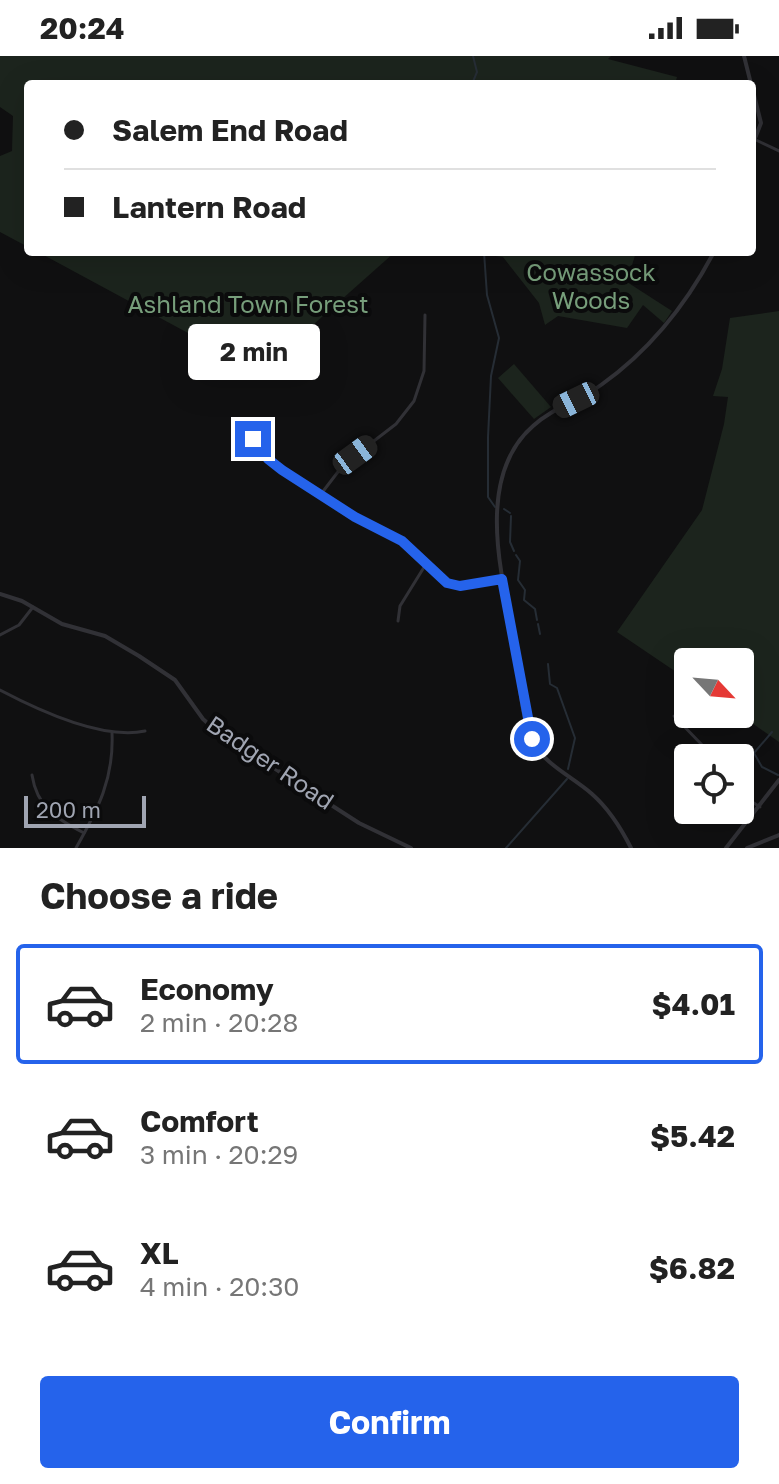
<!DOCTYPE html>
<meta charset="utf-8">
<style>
body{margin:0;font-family:"Golos Text",sans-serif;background:#f6f6f6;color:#222;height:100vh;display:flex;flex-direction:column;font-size:30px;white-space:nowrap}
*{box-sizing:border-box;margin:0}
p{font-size:26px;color:#767676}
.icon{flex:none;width:44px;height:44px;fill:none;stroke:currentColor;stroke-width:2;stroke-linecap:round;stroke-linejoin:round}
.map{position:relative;height:792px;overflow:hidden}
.panel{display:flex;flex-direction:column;background:#fff;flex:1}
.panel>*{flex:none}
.hud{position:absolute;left:24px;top:24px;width:732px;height:176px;border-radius:8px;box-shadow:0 8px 32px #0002;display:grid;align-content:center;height:176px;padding:0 40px;background:#fff}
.needle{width:52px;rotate:116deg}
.fabs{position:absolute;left:674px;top:592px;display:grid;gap:16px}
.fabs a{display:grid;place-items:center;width:80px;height:80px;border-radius:8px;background:#fff;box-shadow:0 8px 32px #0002;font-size:40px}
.scale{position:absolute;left:24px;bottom:20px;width:122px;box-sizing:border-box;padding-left:8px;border:4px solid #a0a5b2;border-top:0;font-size:22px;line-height:28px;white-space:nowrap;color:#a0a5b2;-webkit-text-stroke:6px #0b0b0c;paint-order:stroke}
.end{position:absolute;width:36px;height:36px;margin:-18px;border:10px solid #2563eb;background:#fff;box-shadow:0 0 0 4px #fff}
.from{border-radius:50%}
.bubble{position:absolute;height:56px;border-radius:8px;background:#fff;box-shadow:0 8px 32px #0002;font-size:26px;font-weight:700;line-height:56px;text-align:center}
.car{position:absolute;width:24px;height:48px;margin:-24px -12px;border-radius:10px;box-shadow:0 0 6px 2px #0007;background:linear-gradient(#222 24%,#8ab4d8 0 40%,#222 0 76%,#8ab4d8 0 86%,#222 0)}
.hud b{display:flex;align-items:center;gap:28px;height:76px;font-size:30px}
.hud b+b{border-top:2px solid #e0e0e0}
.hud i{width:20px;height:20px;background:#222}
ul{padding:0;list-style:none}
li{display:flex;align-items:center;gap:24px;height:120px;margin:0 16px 12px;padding:0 24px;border:4px solid transparent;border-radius:8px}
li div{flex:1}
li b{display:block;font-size:30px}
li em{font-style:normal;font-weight:700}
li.current{border-color:#2563eb}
li>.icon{width:72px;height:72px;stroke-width:1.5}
h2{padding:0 40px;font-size:36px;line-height:96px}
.cta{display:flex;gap:16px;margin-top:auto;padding:16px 40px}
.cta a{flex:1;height:92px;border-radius:8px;background:#2563eb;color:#fff;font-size:32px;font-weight:700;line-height:92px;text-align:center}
.status{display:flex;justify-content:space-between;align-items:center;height:56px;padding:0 40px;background:#fff;direction:ltr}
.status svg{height:22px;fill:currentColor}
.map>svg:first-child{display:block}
.green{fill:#1c241d}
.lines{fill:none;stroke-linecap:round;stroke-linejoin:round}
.stream{stroke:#262d35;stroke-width:2}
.minor{stroke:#313136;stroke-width:3}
.tertiary{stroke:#313136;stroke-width:4}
.route{stroke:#2563eb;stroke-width:10}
.labels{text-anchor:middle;stroke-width:8;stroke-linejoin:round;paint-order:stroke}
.park-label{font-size:24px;fill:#779e7b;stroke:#0b0b0c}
.street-label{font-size:24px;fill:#a0a5b2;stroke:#0b0b0c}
</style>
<div class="status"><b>20:24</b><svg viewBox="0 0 49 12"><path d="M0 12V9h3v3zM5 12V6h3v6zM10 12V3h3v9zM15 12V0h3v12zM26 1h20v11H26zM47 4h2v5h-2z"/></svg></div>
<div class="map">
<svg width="779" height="792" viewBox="0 0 779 792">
<rect width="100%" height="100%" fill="#101011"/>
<g class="green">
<polygon points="0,0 611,0 608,3 677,21 675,28 28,28 28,191 0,176 0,100 12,95 13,60 0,51"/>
<polygon points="38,196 395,196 260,316"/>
<polygon points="465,196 636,196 627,226 672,255 664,267 643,249 627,272 558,260 545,269 539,247 503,201"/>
<polygon points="779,255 779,686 739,658 740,606 688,606 688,624 617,576 702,454 724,368 728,341 713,340 722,313 730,262"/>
<polygon points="514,308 551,351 534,363 498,322"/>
</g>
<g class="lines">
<g class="stream">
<polyline points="472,28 477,16 473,0"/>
<polyline points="484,196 487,239 499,282 491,320 488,381 488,441 495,451"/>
<polyline points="504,453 510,457"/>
<polyline points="511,460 510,486 514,495"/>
<polyline points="516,499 520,505 518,524 525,534 524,544 535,553 537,564"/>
<polyline points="538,568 540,578"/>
<polyline points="548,608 550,628 557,632 575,682 568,713"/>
<polyline points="772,676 754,697 762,711 778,719"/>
<polyline points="506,792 567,723"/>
</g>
<g class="minor">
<polyline points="756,84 779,95"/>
<polyline points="253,383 282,414 355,461 402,485 447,527 460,530 501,523"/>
<polyline points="321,438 344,408 396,368 414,345 424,315 425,259"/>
<polyline points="398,565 400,550 426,508"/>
<polyline points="0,579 19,569 33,551"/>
<path d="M0,634C38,654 102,684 145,675"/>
<polyline points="674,660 705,692 708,702"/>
<path d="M32,719C37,752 57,763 84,777"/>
<polyline points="740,738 760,751"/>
<path d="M76,792C98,753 114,723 112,677"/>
</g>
<g class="tertiary">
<polyline points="744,0 751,28"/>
<polyline points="752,31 761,67 752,90"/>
<polyline points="0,538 22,545 62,568 105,580 139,600 175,624 203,663 215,674 359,767 411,792"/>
<path d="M631,792C621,772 609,753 592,738C573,721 545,709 533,686C518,658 519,600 511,566C498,506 479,417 533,370C552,352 579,345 601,329C649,295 686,249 714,196"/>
<polyline points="726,792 779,724"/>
<polyline points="747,792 779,779"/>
</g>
</g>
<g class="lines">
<polyline class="route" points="253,383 268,403 282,414 355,461 402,485 447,527 460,530 502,523 532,683"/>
</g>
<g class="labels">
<g class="park-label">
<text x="591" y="225">Cowassock<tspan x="591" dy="28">Woods</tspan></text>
<text x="248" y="257">Ashland Town Forest</text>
</g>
<g class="street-label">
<text transform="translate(270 707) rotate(34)" y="8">Badger Road</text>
</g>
</g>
</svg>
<div class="fabs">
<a><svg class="needle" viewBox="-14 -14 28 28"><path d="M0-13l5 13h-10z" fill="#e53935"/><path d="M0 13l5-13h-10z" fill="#767676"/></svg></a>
<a><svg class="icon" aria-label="locate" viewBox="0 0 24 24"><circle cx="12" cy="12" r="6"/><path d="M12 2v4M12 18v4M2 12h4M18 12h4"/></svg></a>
</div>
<div class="scale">200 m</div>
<i class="end from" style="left:532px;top:683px"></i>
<i class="end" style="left:253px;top:383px"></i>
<div class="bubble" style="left:188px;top:268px;width:132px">2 min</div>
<i class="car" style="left:576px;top:344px;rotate:244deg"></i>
<i class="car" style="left:355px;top:399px;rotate:54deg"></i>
<div class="hud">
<b><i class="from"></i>Salem End Road</b>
<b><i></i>Lantern Road</b>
</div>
</div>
<section class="panel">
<h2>Choose a ride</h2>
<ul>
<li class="current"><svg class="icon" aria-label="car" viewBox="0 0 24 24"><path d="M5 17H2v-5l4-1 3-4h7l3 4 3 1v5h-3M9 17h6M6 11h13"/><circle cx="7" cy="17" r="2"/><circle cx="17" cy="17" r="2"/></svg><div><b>Economy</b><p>2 min · 20:28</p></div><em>$4.01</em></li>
<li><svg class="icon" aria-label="car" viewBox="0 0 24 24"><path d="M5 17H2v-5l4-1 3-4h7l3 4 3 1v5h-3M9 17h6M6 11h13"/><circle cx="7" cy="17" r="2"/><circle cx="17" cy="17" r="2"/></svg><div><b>Comfort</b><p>3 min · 20:29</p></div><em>$5.42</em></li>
<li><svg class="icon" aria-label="car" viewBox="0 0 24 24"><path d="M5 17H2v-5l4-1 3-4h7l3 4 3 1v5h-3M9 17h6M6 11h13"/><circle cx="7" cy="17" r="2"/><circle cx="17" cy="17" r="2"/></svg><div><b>XL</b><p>4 min · 20:30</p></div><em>$6.82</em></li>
</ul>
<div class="cta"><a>Confirm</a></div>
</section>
